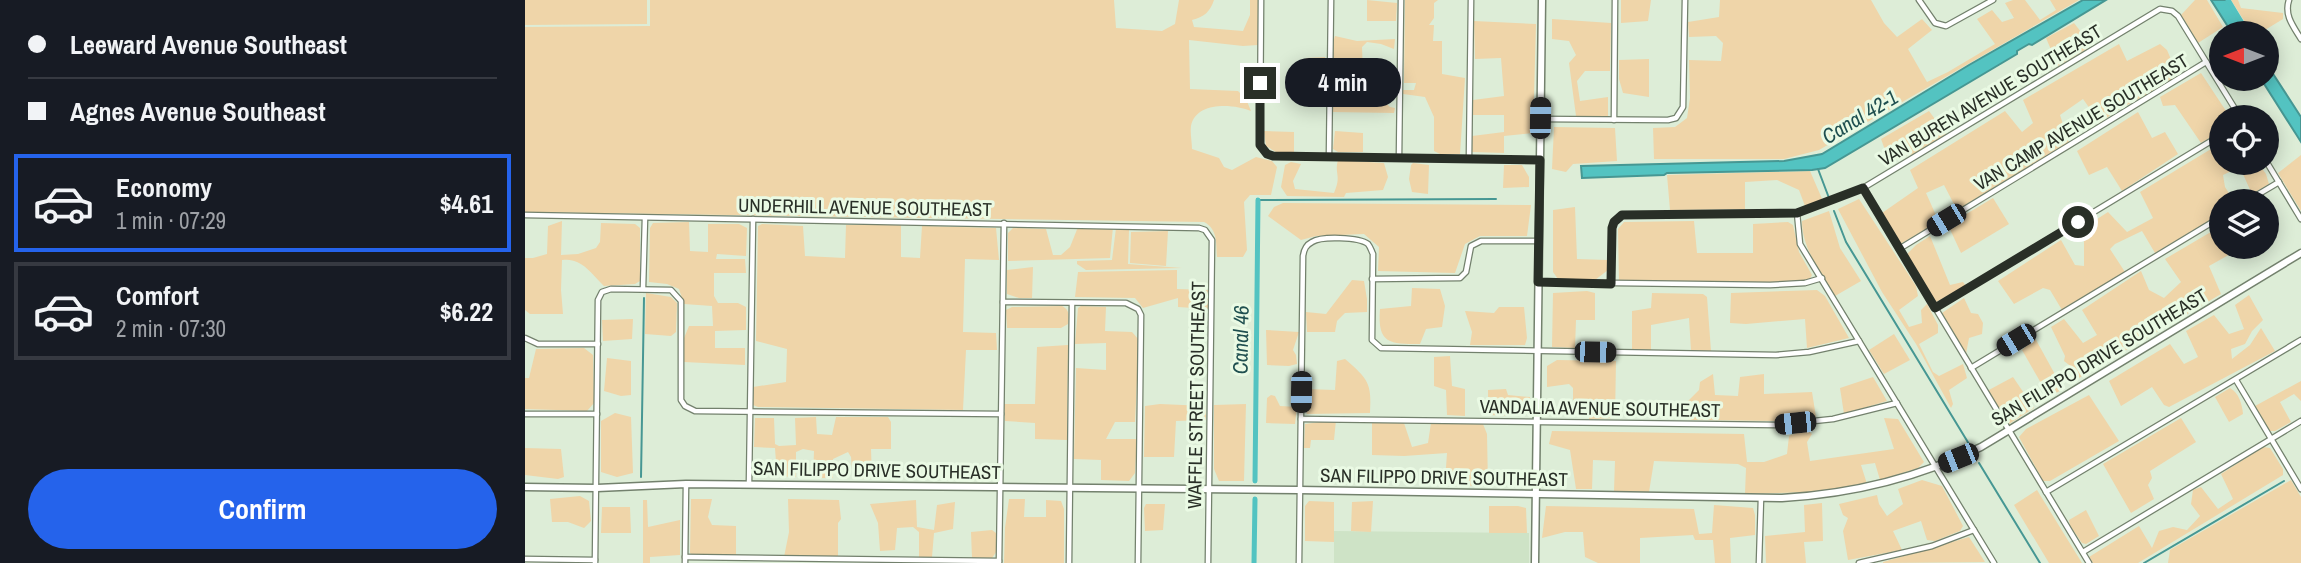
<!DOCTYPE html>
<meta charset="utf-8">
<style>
body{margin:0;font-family:"Archivo Narrow",sans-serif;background:#242831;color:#f1f3f6;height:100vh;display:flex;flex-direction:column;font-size:26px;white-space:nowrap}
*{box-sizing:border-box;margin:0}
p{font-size:23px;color:#9ea1a6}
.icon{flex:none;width:38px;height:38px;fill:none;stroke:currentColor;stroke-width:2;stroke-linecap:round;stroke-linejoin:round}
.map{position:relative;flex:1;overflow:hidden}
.details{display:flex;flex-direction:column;background:#171b24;width:525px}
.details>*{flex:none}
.top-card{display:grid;align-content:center;height:154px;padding:0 28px;background:#171b24}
.needle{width:46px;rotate:270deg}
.controls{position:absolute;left:1684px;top:21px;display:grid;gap:14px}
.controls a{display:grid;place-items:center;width:70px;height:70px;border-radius:50%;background:#171b24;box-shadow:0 4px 18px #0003;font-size:35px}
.end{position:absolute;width:32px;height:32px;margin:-16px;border:9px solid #292f27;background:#fff;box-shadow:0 0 0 4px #fff}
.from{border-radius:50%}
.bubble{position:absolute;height:49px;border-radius:24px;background:#171b24;box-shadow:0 4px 18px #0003;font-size:23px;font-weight:800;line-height:49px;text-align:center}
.car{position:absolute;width:21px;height:42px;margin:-21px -10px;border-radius:9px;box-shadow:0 0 5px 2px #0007;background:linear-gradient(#222 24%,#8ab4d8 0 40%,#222 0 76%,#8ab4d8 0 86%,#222 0)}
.top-card b{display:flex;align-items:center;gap:24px;height:66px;font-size:26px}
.top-card b+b{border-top:2px solid #363941}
.top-card i{width:18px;height:18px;background:#f1f3f6}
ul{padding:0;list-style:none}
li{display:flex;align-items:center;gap:21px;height:98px;margin:0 14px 10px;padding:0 14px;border:4px solid #363941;border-radius:0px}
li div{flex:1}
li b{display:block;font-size:26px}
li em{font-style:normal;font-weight:800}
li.current{border-color:#2563eb}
li>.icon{width:63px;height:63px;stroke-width:1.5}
.action{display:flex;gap:14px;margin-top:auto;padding:14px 28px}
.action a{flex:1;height:80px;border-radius:42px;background:#2563eb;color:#fff;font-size:28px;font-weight:800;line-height:80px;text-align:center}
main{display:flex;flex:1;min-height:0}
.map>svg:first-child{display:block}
.built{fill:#cee3c6}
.green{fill:#efd5a9}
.water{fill:#53c3c1;stroke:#469793;stroke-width:2}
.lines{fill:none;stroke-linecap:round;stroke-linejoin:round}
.stream{stroke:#469793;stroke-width:2}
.canal{stroke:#53c3c1;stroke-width:5}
.minor-casing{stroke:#73816d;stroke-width:7}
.tertiary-casing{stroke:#73816d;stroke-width:9}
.minor{stroke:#fff;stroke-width:4.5}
.tertiary{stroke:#fff;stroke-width:6}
.route{stroke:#292f27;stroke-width:9}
.labels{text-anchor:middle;stroke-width:6;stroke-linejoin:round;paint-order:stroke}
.street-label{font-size:19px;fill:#292f27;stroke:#eafae4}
.water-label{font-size:21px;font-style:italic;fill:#1f4f4f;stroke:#eafae4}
</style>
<main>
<section class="details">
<div class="top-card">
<b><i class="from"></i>Leeward Avenue Southeast</b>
<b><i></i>Agnes Avenue Southeast</b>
</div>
<ul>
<li class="current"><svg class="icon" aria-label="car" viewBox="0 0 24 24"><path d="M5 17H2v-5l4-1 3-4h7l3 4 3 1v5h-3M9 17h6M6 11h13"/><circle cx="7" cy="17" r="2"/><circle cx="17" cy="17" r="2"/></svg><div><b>Economy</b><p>1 min · 07:29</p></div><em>$4.61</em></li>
<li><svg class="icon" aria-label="car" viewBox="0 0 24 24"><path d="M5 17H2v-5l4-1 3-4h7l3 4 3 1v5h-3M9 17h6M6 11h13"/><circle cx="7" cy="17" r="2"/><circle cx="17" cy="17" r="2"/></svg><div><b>Comfort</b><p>2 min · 07:30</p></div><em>$6.22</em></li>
</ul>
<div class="action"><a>Confirm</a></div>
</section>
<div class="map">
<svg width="1776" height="563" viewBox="0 0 1776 563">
<rect width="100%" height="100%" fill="#ddedd7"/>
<polygon class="built" points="809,531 1004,533 1004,563 809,563"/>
<g class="green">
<polygon points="0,0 122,0 122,24 0,25"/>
<path d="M125,0H589L591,28L637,31L650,24L654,0H689C685,12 679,17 667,20L669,27L718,31L725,15V0H733V45L718,46L664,40L665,89L713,91L721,99L726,111C709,104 671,101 666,126C665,133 667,142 667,149L694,158L699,167L707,170L731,157L747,161L752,167L746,195H725L719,202L722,250L718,257H692C691,244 693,229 679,222L0,212V27L125,26Z"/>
<polygon points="842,0 872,3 871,21 842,21"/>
<polygon points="880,0 913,0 909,3 909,18 904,25 909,25 908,41 917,41 917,74 940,78 935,154 915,154 909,151 909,117 900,97 878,94 877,90 889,90 891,83 879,83"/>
<polygon points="1096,0 1126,0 1123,21 1096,23"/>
<polygon points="1195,0 1346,0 1359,23 1372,37 1397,19 1407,30 1383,49 1402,82 1423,72 1470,44 1452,19 1467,10 1477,22 1489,18 1480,3 1488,0 1500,0 1515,20 1531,10 1525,0 1554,0 1294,150 1259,159 1129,159 1128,128 1150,127 1162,118 1165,98 1164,60 1196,61 1198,43 1191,36 1164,37 1163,22 1194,17"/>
<polygon points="1670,0 1682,0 1698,27 1673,43 1656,15"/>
<polygon points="1706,0 1713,0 1716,8 1758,13 1758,19 1735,33 1727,33"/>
<polygon points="1027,19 1086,23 1085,71 1060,71 1052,81 1055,101 1083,97 1083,116 1051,116 1044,63 1051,55 1044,41 1027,39"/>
<polygon points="949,21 1011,24 1008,133 979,136 979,153 947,152 947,136 979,132 979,115 948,115 948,100 979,96 976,58 950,59"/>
<polygon points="1549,23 1563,41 1562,49 1533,66 1521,38"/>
<polygon points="810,36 832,41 870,39 869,49 856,44 842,42 837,47 838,74 816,76 819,95 855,97 865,107 870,108 869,113 807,112 808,42"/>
<polygon points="1594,44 1602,61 1635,44 1642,50 1651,71 1649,80 1591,111 1575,123 1558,99 1535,115 1544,142 1432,210 1419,185 1401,193 1414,222 1375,244 1357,213 1393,188 1385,170 1480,111 1497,132 1508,123 1498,100"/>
<polygon points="800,57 801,90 780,87 770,91 770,75 775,76 775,71 780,71 781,58"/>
<polygon points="1124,59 1124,97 1098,93 1094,79 1094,60"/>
<polygon points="1676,73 1705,117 1696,117 1696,131 1676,143 1650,105 1638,106 1635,97"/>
<polygon points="1404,111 1421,134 1390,154 1363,158 1356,139"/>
<polygon points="1613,112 1627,138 1640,132 1653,154 1597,191 1582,167 1564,175 1552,151"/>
<polygon points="1029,127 1090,128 1092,161 1048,164 1041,172 1027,169"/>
<polygon points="739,131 769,132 769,152 751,152 741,146"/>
<polygon points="810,131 838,133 838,152 813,152 808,149"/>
<polygon points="1696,143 1696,163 1733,163 1741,174 1744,184 1727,194 1717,172 1713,168 1698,175 1700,187 1709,201 1696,201 1696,214 1630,253 1617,231 1590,244 1585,249 1600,272 1537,310 1525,290 1518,288 1489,304 1473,281 1536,240 1550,265 1559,266 1559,239 1555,230 1583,212 1602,232 1628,218 1615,192"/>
<polygon points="1776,155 1776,211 1753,173"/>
<path d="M813,160L859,163L863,177L858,190L821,193L819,197L762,196L756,187L760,165L766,162L776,164L768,181L770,189L809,193C817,175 809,174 813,160Z"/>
<polygon points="888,163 904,165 903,194 887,192 884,179 886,165"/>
<polygon points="979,165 997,165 1004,177 1004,187 978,188"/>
<polygon points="1285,171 1298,201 1285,206 1280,206 1274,190 1252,180 1220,182 1220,209 1145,210 1142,175"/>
<polygon points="1468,198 1484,224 1436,253 1423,225"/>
<polygon points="1334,199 1391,286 1393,296 1374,310 1384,327 1397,323 1396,310 1402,304 1413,325 1413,333 1394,344 1408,372 1414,376 1438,364 1442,378 1424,390 1428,404 1426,408 1391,344 1357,292 1313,209"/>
<polygon points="758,203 1006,205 1002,236 955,236 940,244 930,273 853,271 854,247 839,234 791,236 776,240 743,216 749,207"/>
<polygon points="1050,207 1052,259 1082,260 1083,270 1070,280 1033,279 1028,272 1028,210"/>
<path d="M1304,211L1315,248L1336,281L1310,296C1296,272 1277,249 1277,221Z"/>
<path d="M37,221L36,255L53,254L71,248L75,242L76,223L110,224L115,228V281L110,284L79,286C66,273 56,257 37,260L36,290L38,314H5L0,310V258H8L22,254L23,226Z"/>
<polygon points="1169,221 1172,253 1228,253 1228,224 1263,222 1268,225 1274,252 1287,275 1284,280 1247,283 1094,282 1093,229 1099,222"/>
<polygon points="164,222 165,251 183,252 183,224 214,224 222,228 221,256 192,254 191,259 220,259 221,273 189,273 189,296 193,303 213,303 221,307 221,330 190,331 190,348 220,348 220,365 159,362 159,338 164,326 188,326 187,306 159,304 154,289 142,284 124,282 125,228 128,223"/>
<polygon points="237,224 278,226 280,256 320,258 321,225 376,225 376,257 395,258 397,226 471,228 474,260 440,259 438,332 471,333 472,350 441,350 438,410 233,407 228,405 228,387 261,382 262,349 231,341 233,226"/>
<polygon points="1696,226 1696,247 1718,247 1684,266 1696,294 1554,378 1552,371 1539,361 1540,356 1526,327 1539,319 1558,343 1572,335 1557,310 1616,271 1624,290 1639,298 1656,282 1640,259"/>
<polygon points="553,227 588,227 585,258 483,261 483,233 488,228 521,229 528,255 536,255 545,247"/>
<polygon points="591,228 633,229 604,230 603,264 657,268 561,270 552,264 552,261 587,260"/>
<polygon points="643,231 641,266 605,263 606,232"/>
<polygon points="1405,236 1425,285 1438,282 1441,286 1411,302 1382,254 1391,245"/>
<polygon points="508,267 507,298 494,298 482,294 482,270"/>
<polygon points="652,270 652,289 683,290 683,309 653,307 653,298 618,308 610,298 550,297 553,272"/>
<polygon points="827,280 839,281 842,299 842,312 820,313 812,321 810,332 782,332 781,312 801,314"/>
<path d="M887,288L915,289L920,306L917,327L901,329L895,344C865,344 852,344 855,309L886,306Z"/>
<polygon points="1292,290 1300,296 1324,338 1282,348 1280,319 1221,324 1205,323 1206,293"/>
<polygon points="1062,291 1070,293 1070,320 1051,320 1050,348 1027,347 1028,293"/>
<polygon points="121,293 146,297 152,303 151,332 146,336 120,334"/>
<polygon points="1127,293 1178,294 1182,297 1186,351 1166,351 1164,318 1126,325 1126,350 1107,350 1107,311 1126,308"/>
<polygon points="1724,295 1738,320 1727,331 1720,344 1706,349 1707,359 1725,345 1736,328 1750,351 1644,407 1639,405 1627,387 1596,406 1584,381 1645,344 1659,364 1673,357 1661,331 1689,315 1704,334 1719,329 1710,305"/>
<polygon points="1439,298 1446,313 1453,314 1458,323 1457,334 1444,338 1441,354 1417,313"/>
<path d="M537,306C545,310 544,316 543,324L536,328H482L481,310L487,307Z"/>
<polygon points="556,306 581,307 580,331 607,332 614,340 610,422 590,422 581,439 612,439 610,473 604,481 576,480 576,460 549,459 551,368 581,370 581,343 550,344 553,308"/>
<polygon points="974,307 999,307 1002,338 1000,345 945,345 947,332 940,311 969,313"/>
<polygon points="108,319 107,339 78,341 77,320"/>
<polygon points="741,330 774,332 768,350 771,355 772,364 764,366 742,365"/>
<polygon points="1369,334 1385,360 1359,374 1344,350"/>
<polygon points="1510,338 1538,389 1524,397 1497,350"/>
<polygon points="543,345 542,440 510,439 510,423 480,421 479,404 510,404 512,347"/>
<polygon points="59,348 68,355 69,403 62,411 0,409 0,378 4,378 11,349"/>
<polygon points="925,356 927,386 940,389 940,416 922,415 921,390 909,386 909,357"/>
<polygon points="82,358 106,361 106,395 96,396 79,391"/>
<path d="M820,359C843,379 847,383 845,413L782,414L778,406L780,389L810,390L812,361Z"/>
<polygon points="1032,360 1091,361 1090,418 1064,419 1064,403 1048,400 1048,388 1044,384 1022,387 1022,366"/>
<polygon points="1188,374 1190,395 1213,396 1215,377 1239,374 1239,394 1287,392 1291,417 1254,421 1163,420 1161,403 1174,390 1175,382"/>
<polygon points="1348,377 1362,401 1319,414 1315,388"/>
<polygon points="1488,377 1509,408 1484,424 1462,391"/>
<polygon points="1776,381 1776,401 1769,394 1755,402 1766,422 1750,431 1745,431 1730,406"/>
<path d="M1705,388C1714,393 1717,404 1718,414L1704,422L1690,397Z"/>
<polygon points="981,389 983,395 1005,397 1005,410 999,416 963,415 963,390"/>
<polygon points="746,395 750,396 755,406 772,407 770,424 741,423 742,398"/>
<polygon points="1564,395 1594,441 1525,481 1518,481 1494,437 1501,429"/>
<polygon points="635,404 681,406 681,420 651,421 649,457 619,457 620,406"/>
<polygon points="721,404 719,481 694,481 689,469 689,405"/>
<polygon points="90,413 106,417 108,473 92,477 76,472 76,421"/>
<polygon points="291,417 292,434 307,435 311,417 363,417 366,422 366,449 346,449 347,478 328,479 326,457 323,452 308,459 308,478 288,478 289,451 278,449 271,452 271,477 252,476 250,448 229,447 230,418 249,418 250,444 254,446 271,445 270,418"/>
<polygon points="1359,418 1373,419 1399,462 1393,468 1355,480 1350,463 1336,465 1342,484 1289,492 1220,494 1221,468 1213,464 1129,461 1124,492 1089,491 1090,461 1068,460 1067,489 1051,489 1045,450 1024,444 1027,431 1219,434 1222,462 1239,462 1262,454 1264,436 1281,429 1287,434 1282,442 1285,461 1369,449"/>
<polygon points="1656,418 1671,442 1625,471 1627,478 1623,485 1629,499 1606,513 1578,464"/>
<polygon points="811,420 809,440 786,440 785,448 779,448 780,424"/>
<polygon points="851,422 879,423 887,447 903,443 906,423 958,424 962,434 963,486 923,485 920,482 922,453 879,456 847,455 847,423"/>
<polygon points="1738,447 1745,448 1758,469 1758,475 1613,563 1568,563 1564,557 1614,526 1627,548 1634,531 1648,527 1662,530 1675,516 1666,504 1668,490 1676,487 1693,509 1708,499 1696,474"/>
<polygon points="0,448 36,449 39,477 33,479 0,475"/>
<polygon points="1397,480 1417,486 1438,526 1435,531 1410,541 1402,540 1396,521 1368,531 1377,550 1323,560 1318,531 1323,518 1318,515 1314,504 1352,495 1354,504 1362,516 1378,504 1373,489"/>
<polygon points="1766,480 1776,497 1776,563 1643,563 1645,550"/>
<polygon points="1512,490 1557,563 1524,563 1489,505"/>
<polygon points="55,496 64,501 66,521 59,528 43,522 27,522 25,499"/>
<polygon points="166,499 187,499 183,517 187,525 211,526 211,556 168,555 165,553"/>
<polygon points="263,499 314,500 316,519 313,523 313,557 259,557 264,532"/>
<polygon points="484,499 500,499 499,517 521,517 521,500 536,501 539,509 539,563 479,563 480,528"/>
<polygon points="118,500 122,500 123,527 155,520 155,555 125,557 125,563 118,563"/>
<polygon points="391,500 392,527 409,530 412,505 430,502 428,529 409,533 407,557 394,558 394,532 388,527 372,528 370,550 355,551 353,523 345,504"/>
<polygon points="784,501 809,502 809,542 780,541 780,506"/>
<polygon points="848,501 846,532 826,531 827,502"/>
<polygon points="1297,503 1298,541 1279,542 1281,563 1241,563 1240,536 1280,532 1279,505"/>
<polygon points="621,504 640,504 638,530 620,531 619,508"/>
<polygon points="1189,505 1228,508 1230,515 1230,535 1205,538 1206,563 1190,563 1188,540 1170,540 1168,535 1115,538 1115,563 1073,563 1060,557 1058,532 1040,532 1017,538 1021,506 1169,509 1174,534 1187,533"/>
<polygon points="964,506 993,506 1001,508 1002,533 964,533"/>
<polygon points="77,507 105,507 106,533 76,533"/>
<polygon points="1561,510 1574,536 1561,544 1557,543 1545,526 1544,520"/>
<polygon points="467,530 471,533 472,551 467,558 447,558 446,532"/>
<polygon points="1444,537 1460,562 1358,563 1358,562"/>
</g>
<g class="water">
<polygon points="1558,0 1581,0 1507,45 1504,44 1492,51 1492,54 1300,168 1287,170 1142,173 1139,175 1057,178 1056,166 1259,161 1297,154 1444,65"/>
<polygon points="1686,0 1702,0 1722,33 1707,33"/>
<polygon points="1741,63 1776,117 1776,142 1736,79 1741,79"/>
</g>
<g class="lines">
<g class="stream">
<polyline points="1293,169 1304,198"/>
<polyline points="733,200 971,199"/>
<polyline points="1309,211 1321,242 1444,444"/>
<polyline points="1454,463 1515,563"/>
<polyline points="116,477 119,298"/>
<polyline points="1619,563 1759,481"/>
</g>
<g class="canal">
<polyline points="1703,0 1723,33"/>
<polyline points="730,481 733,200"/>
<polyline points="729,563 730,499"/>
</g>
<defs>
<g id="minor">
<path d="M736,0L735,138C735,148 739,152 748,156L1015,160"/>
<polyline points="1394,0 1410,23 1421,26 1468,0"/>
<path d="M1764,0C1759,15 1768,26 1776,39"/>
<polyline points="1015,119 1143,120 1151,118 1158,107 1160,0"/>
<polyline points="1089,120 1090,0"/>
<polyline points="804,157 806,0"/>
<polyline points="874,158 876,0"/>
<polyline points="944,159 946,0"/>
<polyline points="1741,161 1776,219"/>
<polyline points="1338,188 1564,563"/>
<polyline points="1722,201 1754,182"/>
<polyline points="1272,213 1275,244 1469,563"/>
<polyline points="0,215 674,228 680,230 687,240 683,563"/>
<polyline points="1374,249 1681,62"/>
<polyline points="847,279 935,278 941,272 946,246 956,241 1014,241"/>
<polyline points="1013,282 1245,285 1280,283 1297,278"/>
<polyline points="1086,283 1087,228 1089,222 1097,215 1272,213 1338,188 1635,9 1647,11 1653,16 1715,117"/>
<polyline points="118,288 120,218"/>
<polyline points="478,302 601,303 613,309 616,315 613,563"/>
<polyline points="1410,308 1696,135"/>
<polyline points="0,338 13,344 73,344"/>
<polyline points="1446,368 1696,217"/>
<polyline points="1711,380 1776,489"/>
<polyline points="0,414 72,414"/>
<polyline points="776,419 1251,425 1308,419 1372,403"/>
<polyline points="224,484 228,219"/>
<polyline points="1521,492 1776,340"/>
<polyline points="1558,552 1776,421"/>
<polyline points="160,557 474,561"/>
<polyline points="0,559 70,560"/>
<polyline points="70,563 73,300 77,292 86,289 146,290 156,301 156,400 160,406 170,411 476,414"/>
<polyline points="160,563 161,484"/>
<polyline points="474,563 479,223"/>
<polyline points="544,563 547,303"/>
<path d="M774,563L778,256C779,249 781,245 787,242C796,236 834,237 843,244C846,248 846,250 848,254L847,340L856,348L1251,355L1284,352L1334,341"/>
<polyline points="1234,563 1236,498"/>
<polyline points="1334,563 1407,546 1449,530"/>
</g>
<g id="tertiary">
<path d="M0,487L72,488L161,484L774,490L1257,498C1326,494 1393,478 1456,447L1776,253"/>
<polyline points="1010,563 1017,0"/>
</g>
</defs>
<use href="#minor" class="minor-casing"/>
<use href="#tertiary" class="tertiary-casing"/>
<use href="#minor" class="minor"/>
<use href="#tertiary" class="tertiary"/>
</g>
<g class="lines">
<polyline class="route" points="735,83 735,145 742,154 748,156 1015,160 1013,282 1086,284 1087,228 1089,222 1097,215 1272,213 1338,188 1410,308 1553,222"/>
</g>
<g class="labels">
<g class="street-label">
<text transform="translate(1465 95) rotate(-31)" y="7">VAN BUREN AVENUE SOUTHEAST</text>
<text transform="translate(1556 122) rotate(-31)" y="7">VAN CAMP AVENUE SOUTHEAST</text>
<text transform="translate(340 207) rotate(1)" y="7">UNDERHILL AVENUE SOUTHEAST</text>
<text transform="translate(1574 357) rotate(-31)" y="7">SAN FILIPPO DRIVE SOUTHEAST</text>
<text transform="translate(671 395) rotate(-89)" y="7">WAFFLE STREET SOUTHEAST</text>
<text transform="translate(1075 408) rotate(1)" y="7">VANDALIA AVENUE SOUTHEAST</text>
<text transform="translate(352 470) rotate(1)" y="7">SAN FILIPPO DRIVE SOUTHEAST</text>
<text transform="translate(919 477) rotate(1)" y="7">SAN FILIPPO DRIVE SOUTHEAST</text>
</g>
<g class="water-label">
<text transform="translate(1335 117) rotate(-31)" y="7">Canal 42-1</text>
<text transform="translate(716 340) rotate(-89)" y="7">Canal 46</text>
</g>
</g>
</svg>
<div class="controls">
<a><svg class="needle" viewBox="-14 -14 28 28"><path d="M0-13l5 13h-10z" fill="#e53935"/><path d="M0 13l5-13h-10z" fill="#9ea1a6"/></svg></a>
<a><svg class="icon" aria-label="locate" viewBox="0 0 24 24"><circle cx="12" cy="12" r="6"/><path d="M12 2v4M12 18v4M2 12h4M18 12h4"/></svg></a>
<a><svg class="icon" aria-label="layers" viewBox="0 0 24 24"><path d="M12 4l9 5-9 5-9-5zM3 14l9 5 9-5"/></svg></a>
</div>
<i class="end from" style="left:1553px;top:222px"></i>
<i class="end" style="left:735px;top:83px"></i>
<div class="bubble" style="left:760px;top:58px;width:116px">4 min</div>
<i class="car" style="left:1015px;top:118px;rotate:1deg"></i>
<i class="car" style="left:1421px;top:220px;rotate:239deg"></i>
<i class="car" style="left:1491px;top:340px;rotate:239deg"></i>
<i class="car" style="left:1070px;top:352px;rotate:91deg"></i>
<i class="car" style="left:776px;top:392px;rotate:181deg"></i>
<i class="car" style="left:1270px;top:423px;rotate:264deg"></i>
<i class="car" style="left:1433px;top:458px;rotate:248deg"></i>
</div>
</main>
